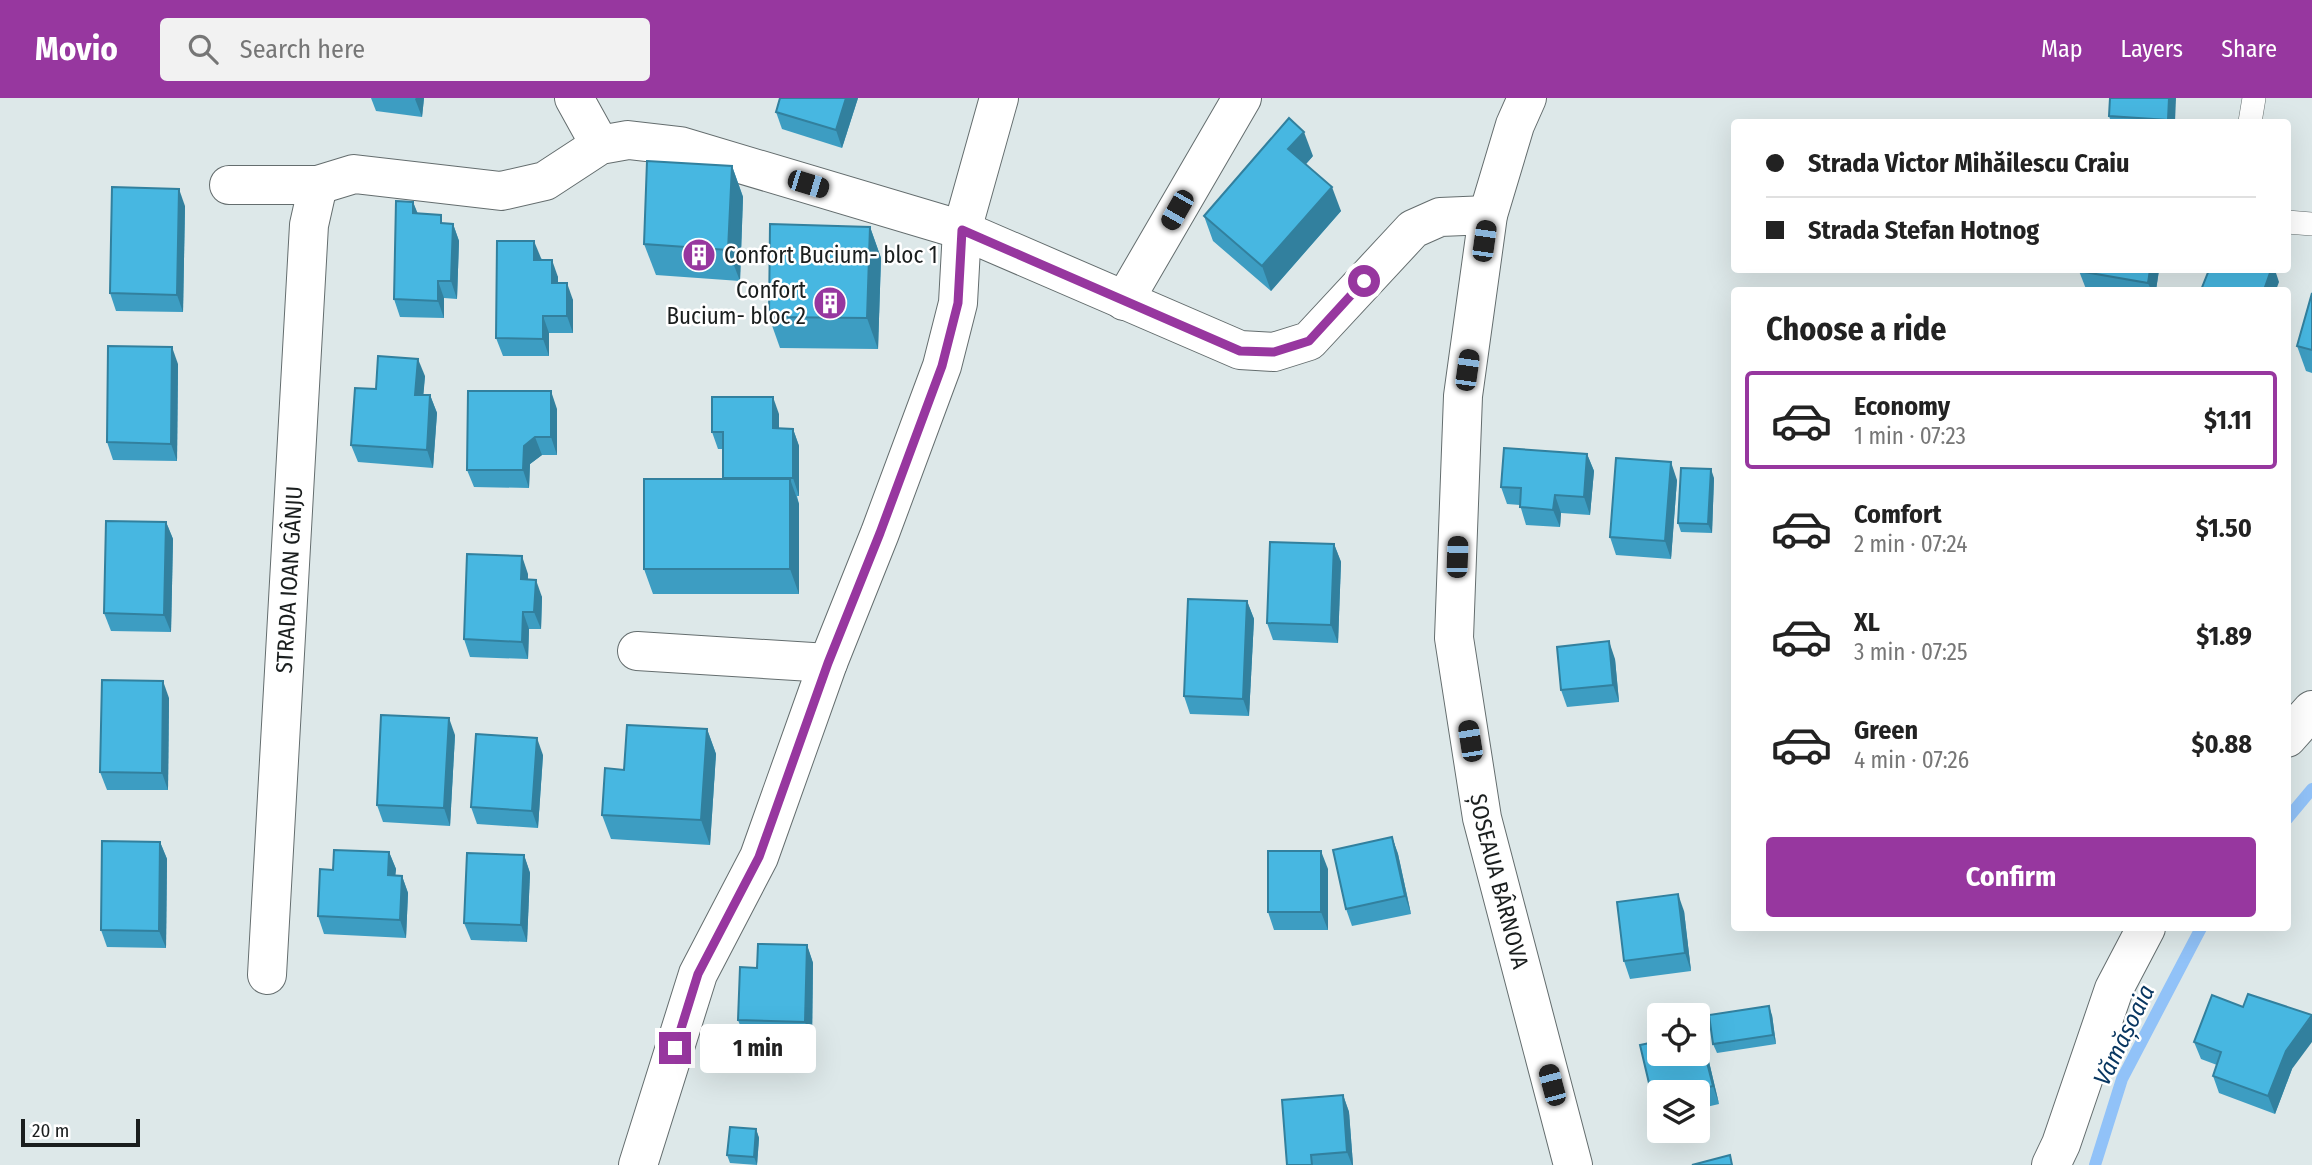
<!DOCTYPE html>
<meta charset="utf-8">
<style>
body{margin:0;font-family:"Fira Sans Condensed",sans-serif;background:#f2f2f2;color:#222;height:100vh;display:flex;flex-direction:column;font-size:26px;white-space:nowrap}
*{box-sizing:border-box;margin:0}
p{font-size:23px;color:#767676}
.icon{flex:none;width:38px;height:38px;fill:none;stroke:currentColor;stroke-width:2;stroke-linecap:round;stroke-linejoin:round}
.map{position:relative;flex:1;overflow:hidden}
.sheet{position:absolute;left:1731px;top:189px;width:560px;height:644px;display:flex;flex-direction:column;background:#fff;border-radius:7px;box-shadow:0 7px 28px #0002}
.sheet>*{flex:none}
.banner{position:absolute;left:1731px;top:21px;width:560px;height:154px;border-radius:7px;box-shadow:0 7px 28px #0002;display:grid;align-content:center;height:154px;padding:0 35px;background:#fff}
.buttons{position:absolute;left:1647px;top:905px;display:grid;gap:14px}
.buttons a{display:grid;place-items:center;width:63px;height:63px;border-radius:7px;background:#fff;box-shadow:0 7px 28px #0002;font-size:35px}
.scale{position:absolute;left:21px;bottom:18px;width:119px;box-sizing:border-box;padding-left:7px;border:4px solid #1a1e1e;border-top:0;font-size:19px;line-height:24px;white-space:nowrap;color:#1a1e1e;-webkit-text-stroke:5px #fff;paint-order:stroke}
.end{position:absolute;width:32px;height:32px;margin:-16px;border:9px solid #97379f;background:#fff;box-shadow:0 0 0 4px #fff}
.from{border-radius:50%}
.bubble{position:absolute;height:49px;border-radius:7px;background:#fff;box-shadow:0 7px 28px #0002;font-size:23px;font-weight:700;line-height:49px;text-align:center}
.car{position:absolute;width:21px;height:42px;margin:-21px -10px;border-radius:9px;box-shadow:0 0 5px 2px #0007;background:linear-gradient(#222 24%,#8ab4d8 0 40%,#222 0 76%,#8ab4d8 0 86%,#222 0)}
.banner b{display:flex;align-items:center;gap:24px;height:66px;font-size:26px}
.banner b+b{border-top:2px solid #e0e0e0}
.banner i{width:18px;height:18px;background:#222}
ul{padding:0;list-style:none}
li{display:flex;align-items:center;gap:21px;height:98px;margin:0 14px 10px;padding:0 21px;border:4px solid transparent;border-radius:7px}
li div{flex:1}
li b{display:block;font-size:26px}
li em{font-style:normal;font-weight:700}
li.on{border-color:#97379f}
li>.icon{width:63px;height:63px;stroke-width:1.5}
h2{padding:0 35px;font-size:32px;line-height:84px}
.cta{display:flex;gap:14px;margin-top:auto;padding:14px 35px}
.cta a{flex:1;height:80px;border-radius:7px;background:#97379f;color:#fff;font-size:28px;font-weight:700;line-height:80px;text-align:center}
header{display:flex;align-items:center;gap:42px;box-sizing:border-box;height:98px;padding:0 35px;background:#97379f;color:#fff}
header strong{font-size:33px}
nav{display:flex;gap:38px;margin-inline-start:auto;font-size:24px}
.search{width:490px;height:63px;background:#f2f2f2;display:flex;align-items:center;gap:18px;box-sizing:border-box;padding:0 24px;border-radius:7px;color:#767676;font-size:26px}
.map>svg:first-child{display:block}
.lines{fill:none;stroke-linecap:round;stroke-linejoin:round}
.stream{stroke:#91c2f8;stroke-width:12}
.service-casing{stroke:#646d6e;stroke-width:24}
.minor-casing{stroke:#646d6e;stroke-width:40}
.secondary-casing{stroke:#646d6e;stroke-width:40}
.service{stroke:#fff;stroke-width:23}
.minor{stroke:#fff;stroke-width:38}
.secondary{stroke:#fff;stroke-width:38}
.wall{fill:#3d9dc2}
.shaded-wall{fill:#32809e}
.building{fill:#47b7e1;stroke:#32809e;stroke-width:2}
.route{stroke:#97379f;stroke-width:9}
.labels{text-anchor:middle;stroke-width:5;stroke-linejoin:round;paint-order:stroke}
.poi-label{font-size:23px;fill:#1a1e1e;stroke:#fff;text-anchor:start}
.street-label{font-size:23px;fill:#1a1e1e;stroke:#fff}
.water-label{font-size:24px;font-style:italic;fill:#093761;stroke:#fff}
</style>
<header>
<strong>Movio</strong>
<div class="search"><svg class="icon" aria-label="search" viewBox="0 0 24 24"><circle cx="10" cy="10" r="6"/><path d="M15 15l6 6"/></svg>Search here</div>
<nav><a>Map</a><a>Layers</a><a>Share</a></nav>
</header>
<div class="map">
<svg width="2312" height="1067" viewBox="0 0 2312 1067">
<rect width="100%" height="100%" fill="#dde8e9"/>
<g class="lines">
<g class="stream">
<polyline points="2287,721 2312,691"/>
<polyline points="2095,1067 2122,981 2201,830"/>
</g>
<defs>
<g id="service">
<polyline points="2250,24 2254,0"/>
<polyline points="2287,124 2312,126"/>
</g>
<g id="minor">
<polyline points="574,0 600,47"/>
<polyline points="229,87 318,87 354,76 501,93 545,83 600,47 628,42 680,48 962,132 1240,252 1274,254 1309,243 1413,131 1440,119 1488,117"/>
<polyline points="1124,203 1242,0"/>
<polyline points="637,553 828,565"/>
<polyline points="2287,640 2312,612"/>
<path id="s1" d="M267,877L309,127L318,87"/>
<polyline points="638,1067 698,876 759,759 828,565 880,435 942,268 958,205 962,132 999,0"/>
<polyline points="2051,1067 2061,1046 2114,891 2146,830"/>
</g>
<g id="secondary">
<path id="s2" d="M1527,0L1515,27L1488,117L1463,298L1454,540L1482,720L1573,1067"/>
</g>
</defs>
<use href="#service" class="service-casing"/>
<use href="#minor" class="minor-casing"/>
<use href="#secondary" class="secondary-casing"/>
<use href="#service" class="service"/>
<use href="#minor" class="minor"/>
<use href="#secondary" class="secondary"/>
</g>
<g class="wall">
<polygon points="371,0 424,0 422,19 376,13"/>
<polygon points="858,0 842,50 782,31 776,14"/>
<polygon points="2110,0 2175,24 2111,24 2109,18"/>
<polygon points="1313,58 1306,66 1341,113 1271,193 1213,143 1204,118"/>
<polygon points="732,68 743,99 740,183 656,177 644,146"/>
<polygon points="413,104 417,115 444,125 453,126 459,143 457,201 444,200 444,220 400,219 394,201"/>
<polygon points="185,108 183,214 116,213 110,195"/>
<polygon points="870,129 881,160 878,251 780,250 769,219"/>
<polygon points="541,160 558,179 558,185 573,202 573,235 549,235 549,258 503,258 496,240"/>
<polygon points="2159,172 2156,192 2096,192 2086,191 2079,173"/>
<polygon points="2312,195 2312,275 2306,273 2297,248"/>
<polygon points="178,266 177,363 113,362 107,344"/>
<polygon points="425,278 423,297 430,297 437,315 433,370 358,364 351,347 376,291"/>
<polygon points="557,311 557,357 542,357 530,366 529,390 474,389 467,372"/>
<polygon points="779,316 779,330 793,331 799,348 799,398 797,398 799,406 799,496 653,496 644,471 723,381 723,351 718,351 712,334"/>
<polygon points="1587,356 1594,373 1590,417 1561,415 1560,429 1526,427 1520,407 1507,406 1501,389"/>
<polygon points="1714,380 1712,435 1681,434 1678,425"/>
<polygon points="1677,382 1671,461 1616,457 1610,439"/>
<polygon points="166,424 173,441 171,534 111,533 104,515"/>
<polygon points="1334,446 1341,464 1338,545 1273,542 1267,525"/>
<polygon points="528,476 528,481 542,499 541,531 529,531 528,561 470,559 464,541"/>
<polygon points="1247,503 1254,521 1249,618 1190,616 1184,598"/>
<polygon points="1615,561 1619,604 1567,609 1561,592"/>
<polygon points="169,600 168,692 107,692 100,674"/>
<polygon points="707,631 716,656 710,747 611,741 602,717 624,672"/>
<polygon points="455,637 450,728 383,724 377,707"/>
<polygon points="543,657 538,730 477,726 471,709"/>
<polygon points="1392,739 1398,756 1411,816 1352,828 1346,811"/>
<polygon points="160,744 167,761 166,850 107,849 101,832"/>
<polygon points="389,754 396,771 395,777 402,778 408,795 406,840 324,836 318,818 333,772"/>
<polygon points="524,757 530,775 527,844 471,842 464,825"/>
<polygon points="1328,771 1328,832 1274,832 1268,814"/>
<polygon points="1684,813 1691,873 1630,881 1624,863"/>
<polygon points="807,847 813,865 812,942 745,940 738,922 757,870"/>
<polygon points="1772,917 1776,946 1717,955 1713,946"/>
<polygon points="1699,933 1706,951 1719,1006 1698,1011 1698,994 1659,994 1659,1019 1653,1002"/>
<polygon points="2194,944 2292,971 2275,1016 2219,995 2213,978 2217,967 2201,961"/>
<polygon points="1343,997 1349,1014 1353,1067 1287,1067"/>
<polygon points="756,1031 759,1040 757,1067 730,1065 727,1057"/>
</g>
<g class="shaded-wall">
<polygon points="416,0 424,0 422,19 415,1"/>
<polygon points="846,0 858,0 842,50 836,32"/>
<polygon points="2169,0 2176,0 2175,24 2169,24 2168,22"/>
<polygon points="1304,34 1313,58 1297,76 1288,51"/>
<polygon points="732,68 743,99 740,183 728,152"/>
<polygon points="1332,89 1341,113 1271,193 1262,168"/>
<polygon points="179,91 185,108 183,214 177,197"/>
<polygon points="413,104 420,121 413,115"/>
<polygon points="453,126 459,143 457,201 451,183"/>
<polygon points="870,129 881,160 878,251 867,220"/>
<polygon points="534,143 541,160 540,179 534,162"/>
<polygon points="552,162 558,179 558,202 552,185"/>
<polygon points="2150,172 2159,172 2156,192 2151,192 2148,185"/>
<polygon points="2271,172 2275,172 2279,184 2276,192 2266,192 2265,189"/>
<polygon points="438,183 444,200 444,220 438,203"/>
<polygon points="567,185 573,202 573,235 567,218"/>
<polygon points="543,218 549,235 549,258 543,241"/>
<polygon points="172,249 178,266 177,363 171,346"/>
<polygon points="418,261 425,278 422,314 415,297"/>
<polygon points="551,293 557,311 557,357 551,339"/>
<polygon points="430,297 437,315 433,370 427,352"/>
<polygon points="773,299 779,316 779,347 773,330"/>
<polygon points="793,331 799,348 799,398 793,380"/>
<polygon points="535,339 542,357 530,366 529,390 523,372 524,348"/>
<polygon points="1587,356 1594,373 1590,417 1584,399"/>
<polygon points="1671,364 1677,382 1671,461 1665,443"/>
<polygon points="1711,371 1714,380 1712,435 1708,426"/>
<polygon points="790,381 799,406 799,496 790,471"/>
<polygon points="1555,397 1561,415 1560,429 1553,412"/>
<polygon points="166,424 173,441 171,534 164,517"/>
<polygon points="1334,446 1341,464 1338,545 1331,527"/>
<polygon points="522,458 528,476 527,498 521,481"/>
<polygon points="536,482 542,499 541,531 534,514"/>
<polygon points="1247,503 1254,521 1249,618 1243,601"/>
<polygon points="523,514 529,531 528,561 522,544"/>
<polygon points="1609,543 1615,561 1619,604 1613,587"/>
<polygon points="163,583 169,600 168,692 162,675"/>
<polygon points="449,620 455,637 450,728 444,710"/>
<polygon points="707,631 716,656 710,747 701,722"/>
<polygon points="537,640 543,657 538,730 532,713"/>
<polygon points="1392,739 1398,756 1411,816 1405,798"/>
<polygon points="160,744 167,761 166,850 159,833"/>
<polygon points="1321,753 1328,771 1328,832 1321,814"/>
<polygon points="389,754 396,771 394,794 388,777"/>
<polygon points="524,757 530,775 527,844 521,827"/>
<polygon points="402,778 408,795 406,840 400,822"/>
<polygon points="1678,796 1684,813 1691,873 1685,855"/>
<polygon points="807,847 813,865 812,942 805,924"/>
<polygon points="1769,908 1772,917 1776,946 1773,937"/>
<polygon points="2312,918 2312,944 2292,971 2275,1016 2268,998 2286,953"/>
<polygon points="1699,933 1706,951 1719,1006 1713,988"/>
<polygon points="1343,997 1349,1014 1353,1067 1352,1067 1347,1054"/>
<polygon points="756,1031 759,1040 757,1067 754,1059"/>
</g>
<g class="building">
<polygon points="780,0 846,0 836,32 776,14"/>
<polygon points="2110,0 2169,0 2168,22 2109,18"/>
<polygon points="1289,20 1304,34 1288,51 1332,89 1262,168 1204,118"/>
<polygon points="647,63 732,68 728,152 644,146"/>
<polygon points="112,89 179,91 177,197 110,195"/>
<polygon points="396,103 413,104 413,115 441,117 441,125 453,126 451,183 438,183 438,203 394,201"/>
<polygon points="770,126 870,129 867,220 769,219"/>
<polygon points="497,143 534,143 534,162 552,162 552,185 567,185 567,218 543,218 543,241 496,240"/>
<polygon points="2080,172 2150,172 2148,185 2079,173"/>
<polygon points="2209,172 2271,172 2265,189 2274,192 2201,192"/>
<polygon points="2312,195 2312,252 2297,248"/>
<polygon points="108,248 172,249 171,346 107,344"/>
<polygon points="378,258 418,261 415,297 430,297 427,352 351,347 355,290 376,291"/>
<polygon points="468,293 551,293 551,339 535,339 524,348 523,372 467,372"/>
<polygon points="712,299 773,299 773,330 793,331 793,380 723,380 723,334 712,334"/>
<polygon points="1504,350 1587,356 1584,399 1555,397 1553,412 1520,409 1521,390 1501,389"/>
<polygon points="1616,360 1671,364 1665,443 1610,439"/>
<polygon points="1681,370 1711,371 1708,426 1678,425"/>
<rect x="644" y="381" width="146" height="90"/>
<polygon points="106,423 166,424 164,517 104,515"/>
<polygon points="1270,444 1334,446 1331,527 1267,525"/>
<polygon points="467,456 522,458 521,481 536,482 534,514 523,514 522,544 464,541"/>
<polygon points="1188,501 1247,503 1243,601 1184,598"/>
<polygon points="1609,543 1613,587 1561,592 1557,549"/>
<polygon points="102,582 163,583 162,675 100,674"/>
<polygon points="381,617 449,620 444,710 377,707"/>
<polygon points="627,627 707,631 701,722 602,717 605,670 624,672"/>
<polygon points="476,636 537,640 532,713 471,709"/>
<polygon points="1392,739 1405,798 1346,811 1333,752"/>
<polygon points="102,743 160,744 159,833 101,832"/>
<polygon points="334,752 389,754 388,777 402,778 400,822 318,818 320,771 333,772"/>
<rect x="1268" y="753" width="53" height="61"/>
<polygon points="467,755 524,757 521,827 464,825"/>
<polygon points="1678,796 1685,855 1624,863 1617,804"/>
<polygon points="758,846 807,847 805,924 738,922 740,869 757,870"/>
<polygon points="2248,896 2312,917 2286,953 2268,998 2213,978 2221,954 2194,944 2212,897 2243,909"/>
<polygon points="1769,908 1773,937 1713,946 1709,917"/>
<polygon points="1699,933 1713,988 1689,994 1659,994 1659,1001 1653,1002 1640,947 1659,943 1659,956 1698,956 1698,934"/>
<polygon points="1343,997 1347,1054 1311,1057 1312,1067 1287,1067 1282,1002"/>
<polygon points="730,1029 756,1031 754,1059 727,1057"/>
<polygon points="1730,1057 1732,1067 1692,1067"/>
</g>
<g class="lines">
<polyline class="route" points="675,950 698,876 759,759 828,565 880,435 942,268 958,205 962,132 1240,253 1274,254 1309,243 1364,183"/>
</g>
<defs>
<symbol id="building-disc" viewBox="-11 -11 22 22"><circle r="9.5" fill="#97379f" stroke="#fff"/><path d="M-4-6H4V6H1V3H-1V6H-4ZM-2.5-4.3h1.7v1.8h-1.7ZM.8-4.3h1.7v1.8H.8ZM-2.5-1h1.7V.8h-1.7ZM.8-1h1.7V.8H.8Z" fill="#fff"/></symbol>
</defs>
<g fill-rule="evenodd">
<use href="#building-disc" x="680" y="138" width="38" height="38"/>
<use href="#building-disc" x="811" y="186" width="38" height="38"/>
</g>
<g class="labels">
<g class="poi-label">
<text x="724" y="165">Confort Bucium- bloc 1</text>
<text x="806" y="200" text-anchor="end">Confort<tspan x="806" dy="26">Bucium- bloc 2</tspan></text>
</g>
<g class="street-label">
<text dy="8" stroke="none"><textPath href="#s1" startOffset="396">STRADA IOAN GÂNJU</textPath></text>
<text dy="8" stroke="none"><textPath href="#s2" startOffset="796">ȘOSEAUA BÂRNOVA</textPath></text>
</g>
<g class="water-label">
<text transform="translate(2124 937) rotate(-64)" y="8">Vămășoaia</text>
</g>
</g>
</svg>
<div class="buttons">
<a><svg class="icon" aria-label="locate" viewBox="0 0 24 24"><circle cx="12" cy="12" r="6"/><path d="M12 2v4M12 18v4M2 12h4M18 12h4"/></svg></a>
<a><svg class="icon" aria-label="layers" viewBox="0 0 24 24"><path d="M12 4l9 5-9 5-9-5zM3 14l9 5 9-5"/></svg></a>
</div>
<div class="scale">20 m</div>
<i class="end from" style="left:1364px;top:183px"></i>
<i class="end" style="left:675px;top:950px"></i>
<div class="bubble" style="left:700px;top:926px;width:116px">1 min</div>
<i class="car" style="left:808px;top:86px;rotate:107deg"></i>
<i class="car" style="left:1177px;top:112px;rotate:210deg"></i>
<i class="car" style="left:1484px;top:143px;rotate:8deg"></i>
<i class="car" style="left:1467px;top:272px;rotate:8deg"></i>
<i class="car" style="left:1457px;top:459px;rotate:2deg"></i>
<i class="car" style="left:1470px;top:643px;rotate:351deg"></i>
<i class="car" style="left:1552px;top:987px;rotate:345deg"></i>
<div class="banner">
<b><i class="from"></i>Strada Victor Mihăilescu Craiu</b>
<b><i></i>Strada Stefan Hotnog</b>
</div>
<section class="sheet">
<h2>Choose a ride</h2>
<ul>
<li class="on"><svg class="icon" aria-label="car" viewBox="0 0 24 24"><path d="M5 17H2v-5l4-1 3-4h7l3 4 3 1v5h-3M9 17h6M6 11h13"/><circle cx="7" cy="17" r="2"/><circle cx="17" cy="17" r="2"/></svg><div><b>Economy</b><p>1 min · 07:23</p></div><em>$1.11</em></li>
<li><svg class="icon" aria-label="car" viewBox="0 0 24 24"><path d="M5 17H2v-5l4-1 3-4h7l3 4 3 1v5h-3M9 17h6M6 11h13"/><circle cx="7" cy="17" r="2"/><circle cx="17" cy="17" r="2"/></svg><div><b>Comfort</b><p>2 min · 07:24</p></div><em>$1.50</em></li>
<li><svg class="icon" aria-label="car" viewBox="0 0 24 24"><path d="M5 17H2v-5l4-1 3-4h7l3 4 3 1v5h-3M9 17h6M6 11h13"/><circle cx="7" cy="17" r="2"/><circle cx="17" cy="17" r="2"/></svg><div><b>XL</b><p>3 min · 07:25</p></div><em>$1.89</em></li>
<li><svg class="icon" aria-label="car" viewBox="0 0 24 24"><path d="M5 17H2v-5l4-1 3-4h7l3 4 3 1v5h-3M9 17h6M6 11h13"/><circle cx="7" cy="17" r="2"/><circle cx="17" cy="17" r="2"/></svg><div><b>Green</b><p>4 min · 07:26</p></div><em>$0.88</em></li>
</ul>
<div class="cta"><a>Confirm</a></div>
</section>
</div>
